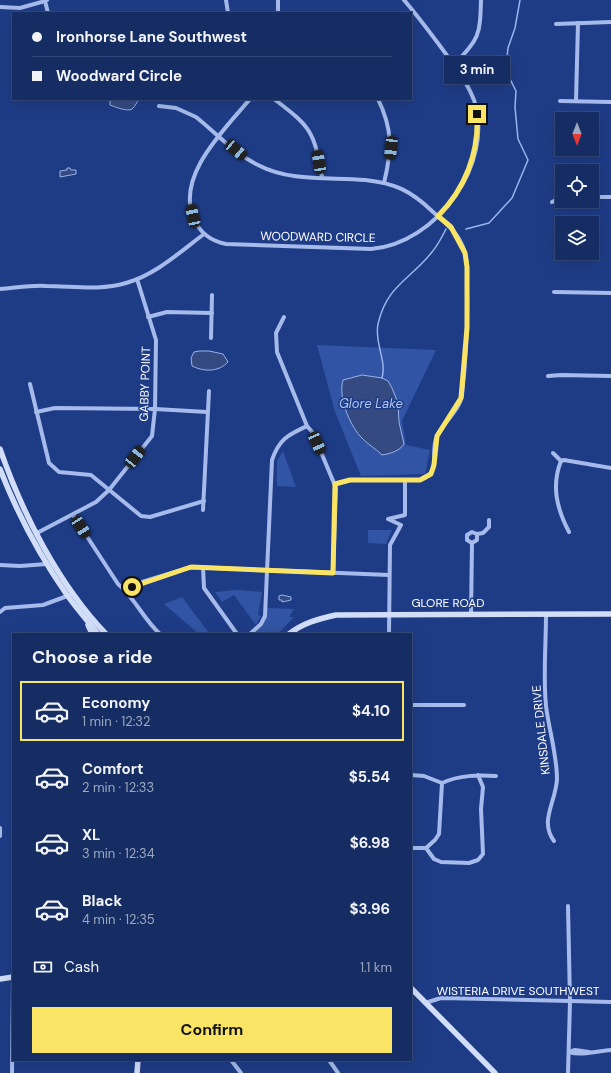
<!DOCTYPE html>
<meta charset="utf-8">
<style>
body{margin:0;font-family:"DM Sans",sans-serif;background:#23396d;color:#f1f3f6;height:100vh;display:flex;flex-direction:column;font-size:15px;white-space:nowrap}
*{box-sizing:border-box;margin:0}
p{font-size:13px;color:#9ea8bf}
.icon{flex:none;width:22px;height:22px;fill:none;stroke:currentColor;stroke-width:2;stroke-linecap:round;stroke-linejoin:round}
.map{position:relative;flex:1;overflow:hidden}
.side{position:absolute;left:12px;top:633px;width:400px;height:428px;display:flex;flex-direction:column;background:#162d64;border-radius:0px;box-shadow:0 4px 16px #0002,0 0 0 1px #354978}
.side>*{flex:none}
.top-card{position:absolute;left:12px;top:12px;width:400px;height:88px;border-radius:0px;box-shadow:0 4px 16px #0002,0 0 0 1px #354978;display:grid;align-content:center;height:88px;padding:0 20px;background:#162d64}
.needle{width:26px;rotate:180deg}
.fabs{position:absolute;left:555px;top:112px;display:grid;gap:8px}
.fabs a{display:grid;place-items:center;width:44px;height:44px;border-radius:0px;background:#162d64;box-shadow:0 4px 16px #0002,0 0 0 1px #354978;font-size:20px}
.end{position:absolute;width:18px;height:18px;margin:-9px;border:5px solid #fae465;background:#111;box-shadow:0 0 0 2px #111}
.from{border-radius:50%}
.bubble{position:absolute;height:28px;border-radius:0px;background:#162d64;box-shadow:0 4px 16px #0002,0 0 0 1px #354978;font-size:13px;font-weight:700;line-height:28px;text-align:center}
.car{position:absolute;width:12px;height:24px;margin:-12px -6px;border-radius:5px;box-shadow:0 0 3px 1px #0007;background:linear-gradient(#222 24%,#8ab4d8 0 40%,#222 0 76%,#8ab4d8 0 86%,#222 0)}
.top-card b{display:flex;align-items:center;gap:14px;height:38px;font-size:15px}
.top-card b+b{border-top:1px solid #354978}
.top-card i{width:10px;height:10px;background:#f1f3f6}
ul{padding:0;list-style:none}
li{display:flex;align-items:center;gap:12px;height:60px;margin:0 8px 6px;padding:0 12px;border:2px solid transparent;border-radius:0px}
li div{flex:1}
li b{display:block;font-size:15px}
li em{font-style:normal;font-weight:700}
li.selected{border-color:#fae465}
li>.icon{width:36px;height:36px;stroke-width:1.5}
h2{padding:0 20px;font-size:18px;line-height:48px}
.pay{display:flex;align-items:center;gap:10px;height:44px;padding:0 20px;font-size:15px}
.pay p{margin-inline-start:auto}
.primary-button{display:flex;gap:8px;margin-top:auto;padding:8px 20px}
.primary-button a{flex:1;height:46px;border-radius:0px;background:#fae465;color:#111;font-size:16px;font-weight:700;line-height:46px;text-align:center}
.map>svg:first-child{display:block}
.green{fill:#3154a4}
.water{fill:#344a81;stroke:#99b4ec}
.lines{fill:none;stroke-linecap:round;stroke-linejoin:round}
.stream{stroke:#99b4ec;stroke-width:1.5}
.street{stroke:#a6bbeb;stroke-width:4}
.secondary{stroke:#d2ddf8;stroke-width:5.5}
.route{stroke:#fae465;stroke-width:5}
.labels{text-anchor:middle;stroke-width:3;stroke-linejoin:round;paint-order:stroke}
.street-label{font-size:12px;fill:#fff;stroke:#1e3c86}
.water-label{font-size:13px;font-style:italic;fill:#b2c6f2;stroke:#1e3c86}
</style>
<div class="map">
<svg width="611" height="1073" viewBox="0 0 611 1073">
<rect width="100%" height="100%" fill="#1e3c86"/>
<g class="green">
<polygon points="317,345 436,350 402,421 406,445 430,450 425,474 361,476 335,412"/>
<polygon points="283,451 296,487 277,486 277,461"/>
<polygon points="368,530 392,530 386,544 368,543"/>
<polygon points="237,590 262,592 258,615 261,616 256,625 234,595 222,602 215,592"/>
<polygon points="182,597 209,633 208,634 199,634 164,604"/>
<polygon points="265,608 294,609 289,617 294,617 278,634 250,634 265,616"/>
</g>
<g class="water">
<path d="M110,99H140C136,102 136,106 132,109C128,112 115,107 110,105Z"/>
<polygon points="67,168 70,168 71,170 76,170 76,174 60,177 60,171 67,170"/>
<path d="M199,351H209L223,354L228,362C219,372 204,372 192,366L191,358L194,352Z"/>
<path d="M362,375L382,378L388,381L392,388L398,403L399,422L404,444C400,451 389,454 382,455C375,448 367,444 360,436C349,423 338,397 343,380Z"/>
<polygon points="282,595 291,597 291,600 282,602 282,600 279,600 279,596"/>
</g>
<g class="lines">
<g class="stream">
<polyline points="466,229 489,223 512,198 528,160 518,139 515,107 516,91 503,65 507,58 508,48 515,28 520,0"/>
<path d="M382,378C387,360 374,343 378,324C387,285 410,280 432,252C438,245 442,237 446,229"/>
</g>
<g class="street">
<polyline points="47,0 45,1 48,13"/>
<polyline points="226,0 228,13"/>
<polyline points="0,7 20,8 45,1"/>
<polyline points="278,13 278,0"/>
<polyline points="556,24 611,22"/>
<path d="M454,65C479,38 480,37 481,0"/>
<path d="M250,99C225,129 175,176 194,219C200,233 211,241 226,244L371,249C436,244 495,164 474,100C469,87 462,76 454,65C438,43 422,21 404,0"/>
<path d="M274,99C311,127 314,131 322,177"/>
<path d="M378,99C393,130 392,150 384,183"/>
<polyline points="560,101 611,102"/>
<polyline points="576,101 578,23"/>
<path d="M159,106L176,108L196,117C216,133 235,154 258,165C290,182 330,177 365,180C395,183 411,191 432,211C446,223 460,234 465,253C468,263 467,275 467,286C468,323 466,359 462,395C460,410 443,423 437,436C429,453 443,472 420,480H350L335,484"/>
<polyline points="592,197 611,197"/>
<polyline points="552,202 562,197"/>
<path d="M0,289C15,288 31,285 46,286C72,286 100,291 126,283C155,275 180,252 204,234"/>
<polyline points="554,292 611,293"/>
<polyline points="148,317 167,312 212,313"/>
<polyline points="284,317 276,333 277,352 307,426 313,433 336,488 333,573"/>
<polyline points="211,338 212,295"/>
<polyline points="548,376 561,375 611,376"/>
<polyline points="30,384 49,463 59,472 91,475 141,516 150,517 204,501"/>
<polyline points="36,412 55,408 155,409 207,412"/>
<polyline points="553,453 561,461"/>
<polyline points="203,510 209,391"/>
<path d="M73,515L118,584C135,598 144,620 160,634"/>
<path d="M569,532C557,509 551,486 561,461L564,460L611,468"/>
<polyline points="37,533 96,502 109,490 152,436 155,409 156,340 137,279"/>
<polyline points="472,543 467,540 467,535 472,532 477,534 483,533 489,527 489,520"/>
<polyline points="472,543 477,540 477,534"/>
<polyline points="0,565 20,566 47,564"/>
<polyline points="203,567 204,588 237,634"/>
<polyline points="125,590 142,582 191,567 389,575"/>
<polyline points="0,612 5,608 43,605 70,595"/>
<polyline points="471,614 472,543"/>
<path d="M546,614C546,645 543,676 546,706C549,730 557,755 557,779C556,802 539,821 554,841"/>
<path d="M250,634L261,624L265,616L272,460C279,439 288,435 307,426"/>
<polyline points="389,634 390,545 401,525 388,519 405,515 405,481"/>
<polyline points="411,705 464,705"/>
<polyline points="411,775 424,776 442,783"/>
<path d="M442,783C460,775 477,775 496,776"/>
<polyline points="0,828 0,836"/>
<polyline points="411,848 426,848 435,840 439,834 442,783"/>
<polyline points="426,848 434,859 441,862 469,863 478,860 483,854 481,809 483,787 478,775"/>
<polyline points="425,1003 441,998 611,1002"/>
<path d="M569,1052C581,1056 598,1051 611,1050"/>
<polyline points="569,1052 575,1050 589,1052"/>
<polyline points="231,1060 241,1073"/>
<polyline points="329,1060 338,1073"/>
<polyline points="12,1073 13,978"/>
<polyline points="568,1073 570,1002 568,906"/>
</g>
<g class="secondary">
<path d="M0,449C22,513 59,585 106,634"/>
<path d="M0,469C17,513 40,556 67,595C77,609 88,621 98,634"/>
<polyline points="88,625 92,634"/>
<path d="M289,634C303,623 318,619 336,615L611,614"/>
<polyline points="0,979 13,977"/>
<polyline points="411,988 495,1073"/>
<polyline points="137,1073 138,1060"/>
</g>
</g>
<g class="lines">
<path class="route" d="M132,587L191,567L333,573L335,484L350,480H420L431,474L434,465L437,436L461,398L467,328V267L465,253L451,227L438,216C465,189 479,153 477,114"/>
</g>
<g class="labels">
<g class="street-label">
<text transform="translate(318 237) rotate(1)" y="4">WOODWARD CIRCLE</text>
<text transform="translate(145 384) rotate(-88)" y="4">GABBY POINT</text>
<text x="448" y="607">GLORE ROAD</text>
<text transform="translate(541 730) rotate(-96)" y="4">KINSDALE DRIVE</text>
<text x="518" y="995">WISTERIA DRIVE SOUTHWEST</text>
</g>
<g class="water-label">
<text x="371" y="408">Glore Lake</text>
</g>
</g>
</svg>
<div class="fabs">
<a><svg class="needle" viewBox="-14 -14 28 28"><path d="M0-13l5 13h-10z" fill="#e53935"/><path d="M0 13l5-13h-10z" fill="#9ea8bf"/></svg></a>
<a><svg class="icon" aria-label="locate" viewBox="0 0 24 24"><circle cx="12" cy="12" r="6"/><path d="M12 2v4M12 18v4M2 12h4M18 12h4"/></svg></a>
<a><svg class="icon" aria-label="layers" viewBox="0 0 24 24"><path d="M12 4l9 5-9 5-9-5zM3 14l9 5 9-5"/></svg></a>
</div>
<i class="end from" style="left:132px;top:587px"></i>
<i class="end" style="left:477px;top:114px"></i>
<div class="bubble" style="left:444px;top:56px;width:66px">3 min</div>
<i class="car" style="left:391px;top:148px;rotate:186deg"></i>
<i class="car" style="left:236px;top:150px;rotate:130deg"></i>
<i class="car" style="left:319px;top:162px;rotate:351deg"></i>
<i class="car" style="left:193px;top:216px;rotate:348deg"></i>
<i class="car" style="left:317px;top:443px;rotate:156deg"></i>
<i class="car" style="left:135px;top:457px;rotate:38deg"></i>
<i class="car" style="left:81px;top:527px;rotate:147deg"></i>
<div class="top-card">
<b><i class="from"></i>Ironhorse Lane Southwest</b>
<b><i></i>Woodward Circle</b>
</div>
<section class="side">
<h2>Choose a ride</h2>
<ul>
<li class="selected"><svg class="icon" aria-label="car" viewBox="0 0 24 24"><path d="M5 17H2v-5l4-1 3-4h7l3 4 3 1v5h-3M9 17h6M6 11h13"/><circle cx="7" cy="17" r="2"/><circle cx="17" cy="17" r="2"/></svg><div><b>Economy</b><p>1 min · 12:32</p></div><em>$4.10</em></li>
<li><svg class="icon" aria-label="car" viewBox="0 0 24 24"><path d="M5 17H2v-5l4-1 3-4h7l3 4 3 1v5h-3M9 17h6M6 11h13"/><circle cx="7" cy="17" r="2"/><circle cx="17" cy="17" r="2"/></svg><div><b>Comfort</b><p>2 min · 12:33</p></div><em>$5.54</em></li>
<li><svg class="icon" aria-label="car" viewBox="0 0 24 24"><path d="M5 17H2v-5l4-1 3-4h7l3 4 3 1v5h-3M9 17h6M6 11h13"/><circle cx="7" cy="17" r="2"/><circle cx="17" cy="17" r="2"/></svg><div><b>XL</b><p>3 min · 12:34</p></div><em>$6.98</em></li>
<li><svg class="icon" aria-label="car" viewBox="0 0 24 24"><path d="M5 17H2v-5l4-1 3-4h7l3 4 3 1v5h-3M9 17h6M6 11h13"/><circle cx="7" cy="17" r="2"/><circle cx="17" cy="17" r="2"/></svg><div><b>Black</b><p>4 min · 12:35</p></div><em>$3.96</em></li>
</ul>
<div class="pay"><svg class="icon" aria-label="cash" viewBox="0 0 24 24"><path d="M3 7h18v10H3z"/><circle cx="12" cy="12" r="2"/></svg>Cash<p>1.1 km</p></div>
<div class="primary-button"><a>Confirm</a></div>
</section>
</div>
